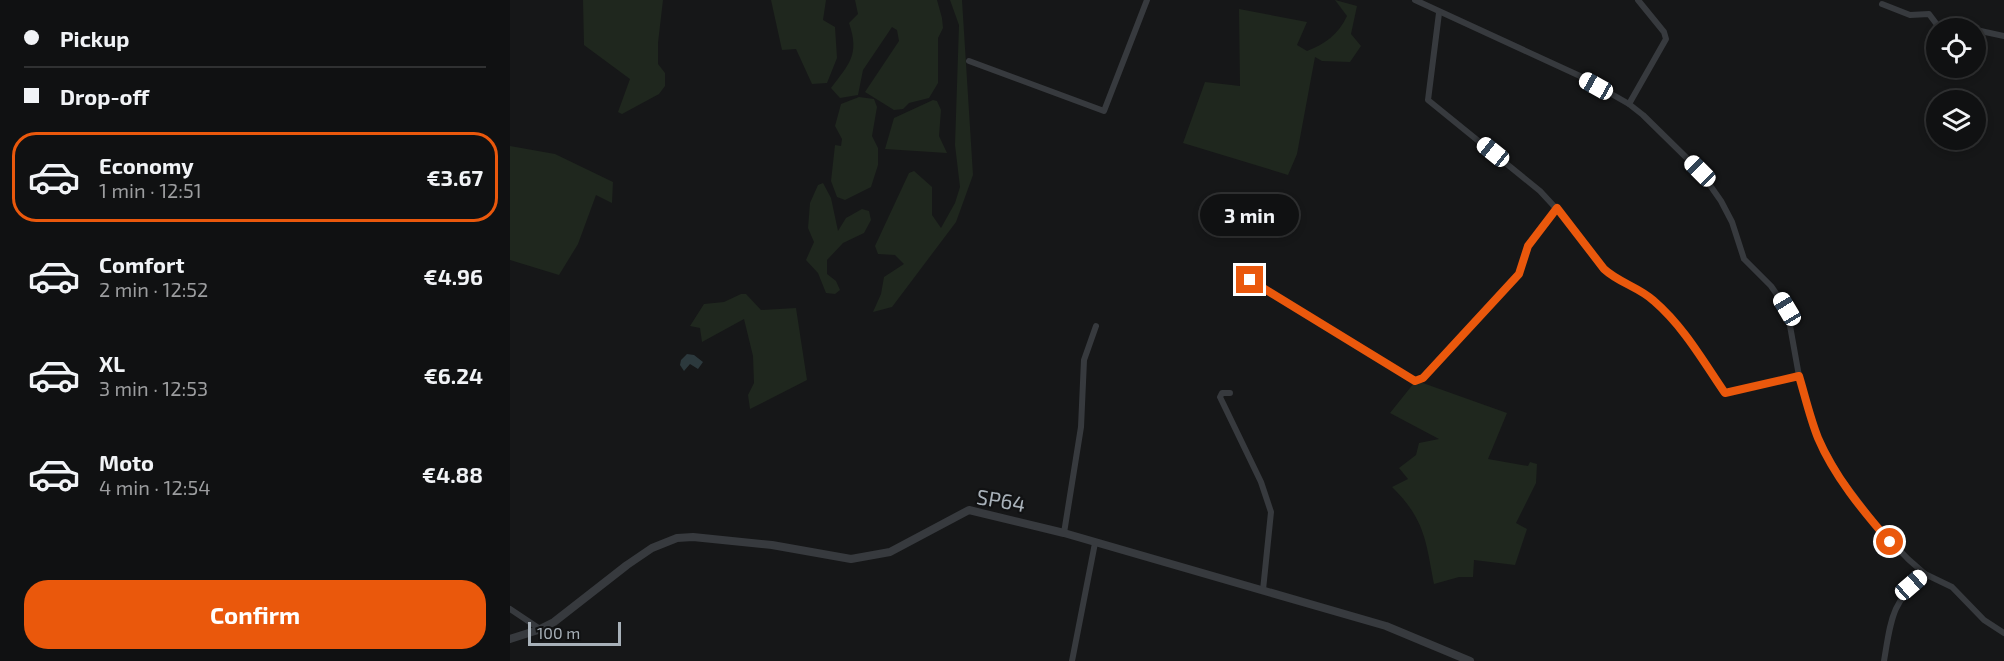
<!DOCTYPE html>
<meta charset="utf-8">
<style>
body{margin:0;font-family:"Exo 2",sans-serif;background:#191a1b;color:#f1f3f6;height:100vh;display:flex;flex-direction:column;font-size:22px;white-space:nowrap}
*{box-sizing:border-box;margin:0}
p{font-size:20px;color:#9c9d9f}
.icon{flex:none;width:33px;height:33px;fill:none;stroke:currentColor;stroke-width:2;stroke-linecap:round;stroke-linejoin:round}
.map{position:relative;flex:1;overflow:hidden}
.side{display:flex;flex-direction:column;background:#101112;width:510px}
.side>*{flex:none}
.banner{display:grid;align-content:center;height:132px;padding:0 24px;background:#101112}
.buttons{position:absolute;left:1416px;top:18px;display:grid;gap:12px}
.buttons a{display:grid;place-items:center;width:60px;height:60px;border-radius:50%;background:#101112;box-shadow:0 3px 9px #0003,0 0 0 2px #303132;font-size:30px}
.scale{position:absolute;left:18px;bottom:15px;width:93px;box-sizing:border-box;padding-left:6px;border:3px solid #a8b1b9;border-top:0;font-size:16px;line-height:21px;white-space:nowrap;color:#a8b1b9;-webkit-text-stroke:4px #111213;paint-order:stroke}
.end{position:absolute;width:27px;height:27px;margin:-14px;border:8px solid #ea580c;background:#fff;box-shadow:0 0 0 3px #fff}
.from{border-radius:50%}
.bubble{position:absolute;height:42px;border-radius:21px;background:#101112;box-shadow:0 3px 9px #0003,0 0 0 2px #303132;font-size:20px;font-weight:700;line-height:42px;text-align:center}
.car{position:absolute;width:18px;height:36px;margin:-18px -9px;border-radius:8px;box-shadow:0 0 4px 2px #0007;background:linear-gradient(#fff 24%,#345 0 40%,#fff 0 76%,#345 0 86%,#fff 0)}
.banner b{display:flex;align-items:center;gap:21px;height:57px;font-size:22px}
.banner b+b{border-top:2px solid #303132}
.banner i{width:15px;height:15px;background:#f1f3f6}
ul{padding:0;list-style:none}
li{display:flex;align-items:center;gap:18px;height:90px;margin:0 12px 9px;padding:0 12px;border:3px solid transparent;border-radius:24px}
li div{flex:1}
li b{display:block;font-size:22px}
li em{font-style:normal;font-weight:700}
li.on{border-color:#ea580c}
li>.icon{width:54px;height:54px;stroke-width:1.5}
.button{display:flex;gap:12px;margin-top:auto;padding:12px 24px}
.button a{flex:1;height:69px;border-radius:24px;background:#ea580c;color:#fff;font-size:24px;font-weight:700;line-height:69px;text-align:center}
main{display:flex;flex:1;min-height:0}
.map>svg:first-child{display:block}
.green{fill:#1f271e}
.water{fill:#2c393d}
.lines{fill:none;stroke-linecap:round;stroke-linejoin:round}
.minor{stroke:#373a3e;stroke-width:6}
.tertiary{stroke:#373a3e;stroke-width:8}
.route{stroke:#ea580c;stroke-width:8}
.labels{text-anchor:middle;stroke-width:4.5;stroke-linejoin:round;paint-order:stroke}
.street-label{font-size:21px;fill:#a8b1b9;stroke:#111213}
</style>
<main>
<section class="side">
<div class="banner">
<b><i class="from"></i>Pickup</b>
<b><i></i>Drop-off</b>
</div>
<ul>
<li class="on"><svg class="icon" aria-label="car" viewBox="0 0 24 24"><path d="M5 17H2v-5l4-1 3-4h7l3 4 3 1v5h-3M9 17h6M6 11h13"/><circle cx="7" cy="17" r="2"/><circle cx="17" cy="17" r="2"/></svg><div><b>Economy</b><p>1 min · 12:51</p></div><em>€3.67</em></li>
<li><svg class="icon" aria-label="car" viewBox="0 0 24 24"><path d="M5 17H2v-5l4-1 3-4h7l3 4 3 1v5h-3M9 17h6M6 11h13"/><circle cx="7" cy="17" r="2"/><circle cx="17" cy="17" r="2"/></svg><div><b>Comfort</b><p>2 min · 12:52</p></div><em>€4.96</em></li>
<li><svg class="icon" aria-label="car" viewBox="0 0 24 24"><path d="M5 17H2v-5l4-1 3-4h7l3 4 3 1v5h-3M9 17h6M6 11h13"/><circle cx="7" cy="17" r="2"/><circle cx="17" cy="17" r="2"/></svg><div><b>XL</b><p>3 min · 12:53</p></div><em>€6.24</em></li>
<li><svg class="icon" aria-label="car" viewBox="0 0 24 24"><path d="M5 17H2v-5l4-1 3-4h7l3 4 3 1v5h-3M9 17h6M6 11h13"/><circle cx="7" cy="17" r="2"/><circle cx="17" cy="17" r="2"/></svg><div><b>Moto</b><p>4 min · 12:54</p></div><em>€4.88</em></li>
</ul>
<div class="button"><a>Confirm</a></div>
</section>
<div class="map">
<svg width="1494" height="661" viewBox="0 0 1494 661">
<rect width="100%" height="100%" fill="#161718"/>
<g class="green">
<polygon points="73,0 153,0 148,43 148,64 155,73 155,86 149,94 112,114 108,112 120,79 74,45"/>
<polygon points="261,0 316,0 313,20 325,27 327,58 317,83 302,84 286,49 272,50"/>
<path d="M345,0H427L432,18L433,28L428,38V83L419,98L399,103L393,109L384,110L355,92L389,41L387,30L382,27L353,70L348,95L330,98L321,88C339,64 350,55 339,23L348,14Z"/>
<polygon points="440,0 452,0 463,175 446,222 382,307 363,312 371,294 374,277 394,264 385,255 368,254 365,246 399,173 404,171 422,187 422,215 431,228 445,203 450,187 445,145 449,25"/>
<path d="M825,0L847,6L841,34L851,46L840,62L812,61L805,57L787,154L778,175L673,143L695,82L730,86L729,9L797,22L787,45L797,51C815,44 828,35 837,16Z"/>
<polygon points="349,97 364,99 367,107 362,136 368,148 368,165 361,187 335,200 327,197 321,181 325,145 331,146 332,139 325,126 331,104"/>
<polygon points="423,100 427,101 431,110 429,136 437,153 375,149 384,118"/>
<polygon points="0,146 45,154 103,182 102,203 86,195 68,244 49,275 0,260"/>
<polygon points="313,183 321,198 328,231 336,218 352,209 359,211 361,220 354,233 333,243 317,260 317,274 326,281 330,290 325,294 316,293 308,273 296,260 304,242 298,228 300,203 308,185"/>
<polygon points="231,294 236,294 251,310 286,308 297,380 240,409 238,395 244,383 243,356 234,319 192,342 190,328 180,326 194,304 214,302"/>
<path d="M910,382L997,413L978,459L1018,466L1020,462L1027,464L1026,483L1006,523L1017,529L1005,565L964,560L963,577H949L924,584C916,542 915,519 882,487L898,479L889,468L906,455L909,443L929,439L880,413L904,383Z"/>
</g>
<polygon class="water" points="177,354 184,355 193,362 188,369 180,364 174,371 170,365 171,360"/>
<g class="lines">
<g class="minor">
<polyline points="905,0 1070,76 1119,104 1133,115 1190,171 1211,201 1222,222 1234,259 1261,286 1277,309 1289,376 1307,436 1329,476 1369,529 1398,559 1415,574 1442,587 1474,620 1494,633"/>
<polyline points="1372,4 1400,15 1419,14 1428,26 1432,27 1441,24 1460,28"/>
<path d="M929,13L918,100L1030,191L1055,218L1093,269C1109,283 1129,287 1144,301C1174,327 1193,361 1214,393L1289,376"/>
<polyline points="1466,30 1494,36"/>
<polyline points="459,61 594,111 637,0"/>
<polyline points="1119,104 1156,39 1154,32 1128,0"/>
<polyline points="739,280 905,381 913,378 1009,274 1018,246 1047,208"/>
<polyline points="720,393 712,393 710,397 751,482 761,512 753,590"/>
<polyline points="554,533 571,427 574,360 586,326"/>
<polyline points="0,609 30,629"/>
<polyline points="562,661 585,543"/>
<path d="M1374,661C1381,620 1381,602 1415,574"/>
</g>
<polyline class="tertiary" points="0,639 28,630 44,622 117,565 142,548 167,538 183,537 262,545 341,559 380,552 459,510 554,533 876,626 960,661"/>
</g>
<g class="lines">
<path class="route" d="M740,280L905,381L913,378L1009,274L1018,246L1047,208L1094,269C1109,283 1129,287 1144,301C1174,327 1193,361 1215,393L1289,376C1295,396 1300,418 1308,438C1324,476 1353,511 1380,542"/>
</g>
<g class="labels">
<g class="street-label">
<text transform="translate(491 501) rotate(10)" y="7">SP64</text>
</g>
</g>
</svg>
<div class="buttons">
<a><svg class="icon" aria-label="locate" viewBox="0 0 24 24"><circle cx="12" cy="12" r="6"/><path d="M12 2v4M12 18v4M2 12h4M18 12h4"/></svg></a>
<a><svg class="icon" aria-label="layers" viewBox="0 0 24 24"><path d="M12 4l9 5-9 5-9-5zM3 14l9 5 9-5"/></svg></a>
</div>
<div class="scale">100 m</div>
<i class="end from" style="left:1380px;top:542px"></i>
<i class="end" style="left:740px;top:280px"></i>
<div class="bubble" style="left:690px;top:194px;width:99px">3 min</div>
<i class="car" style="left:1086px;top:86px;rotate:299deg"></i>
<i class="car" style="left:983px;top:152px;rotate:309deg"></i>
<i class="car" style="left:1190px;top:171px;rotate:315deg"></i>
<i class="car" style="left:1277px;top:309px;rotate:329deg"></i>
<i class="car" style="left:1401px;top:585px;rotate:49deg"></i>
</div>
</main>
